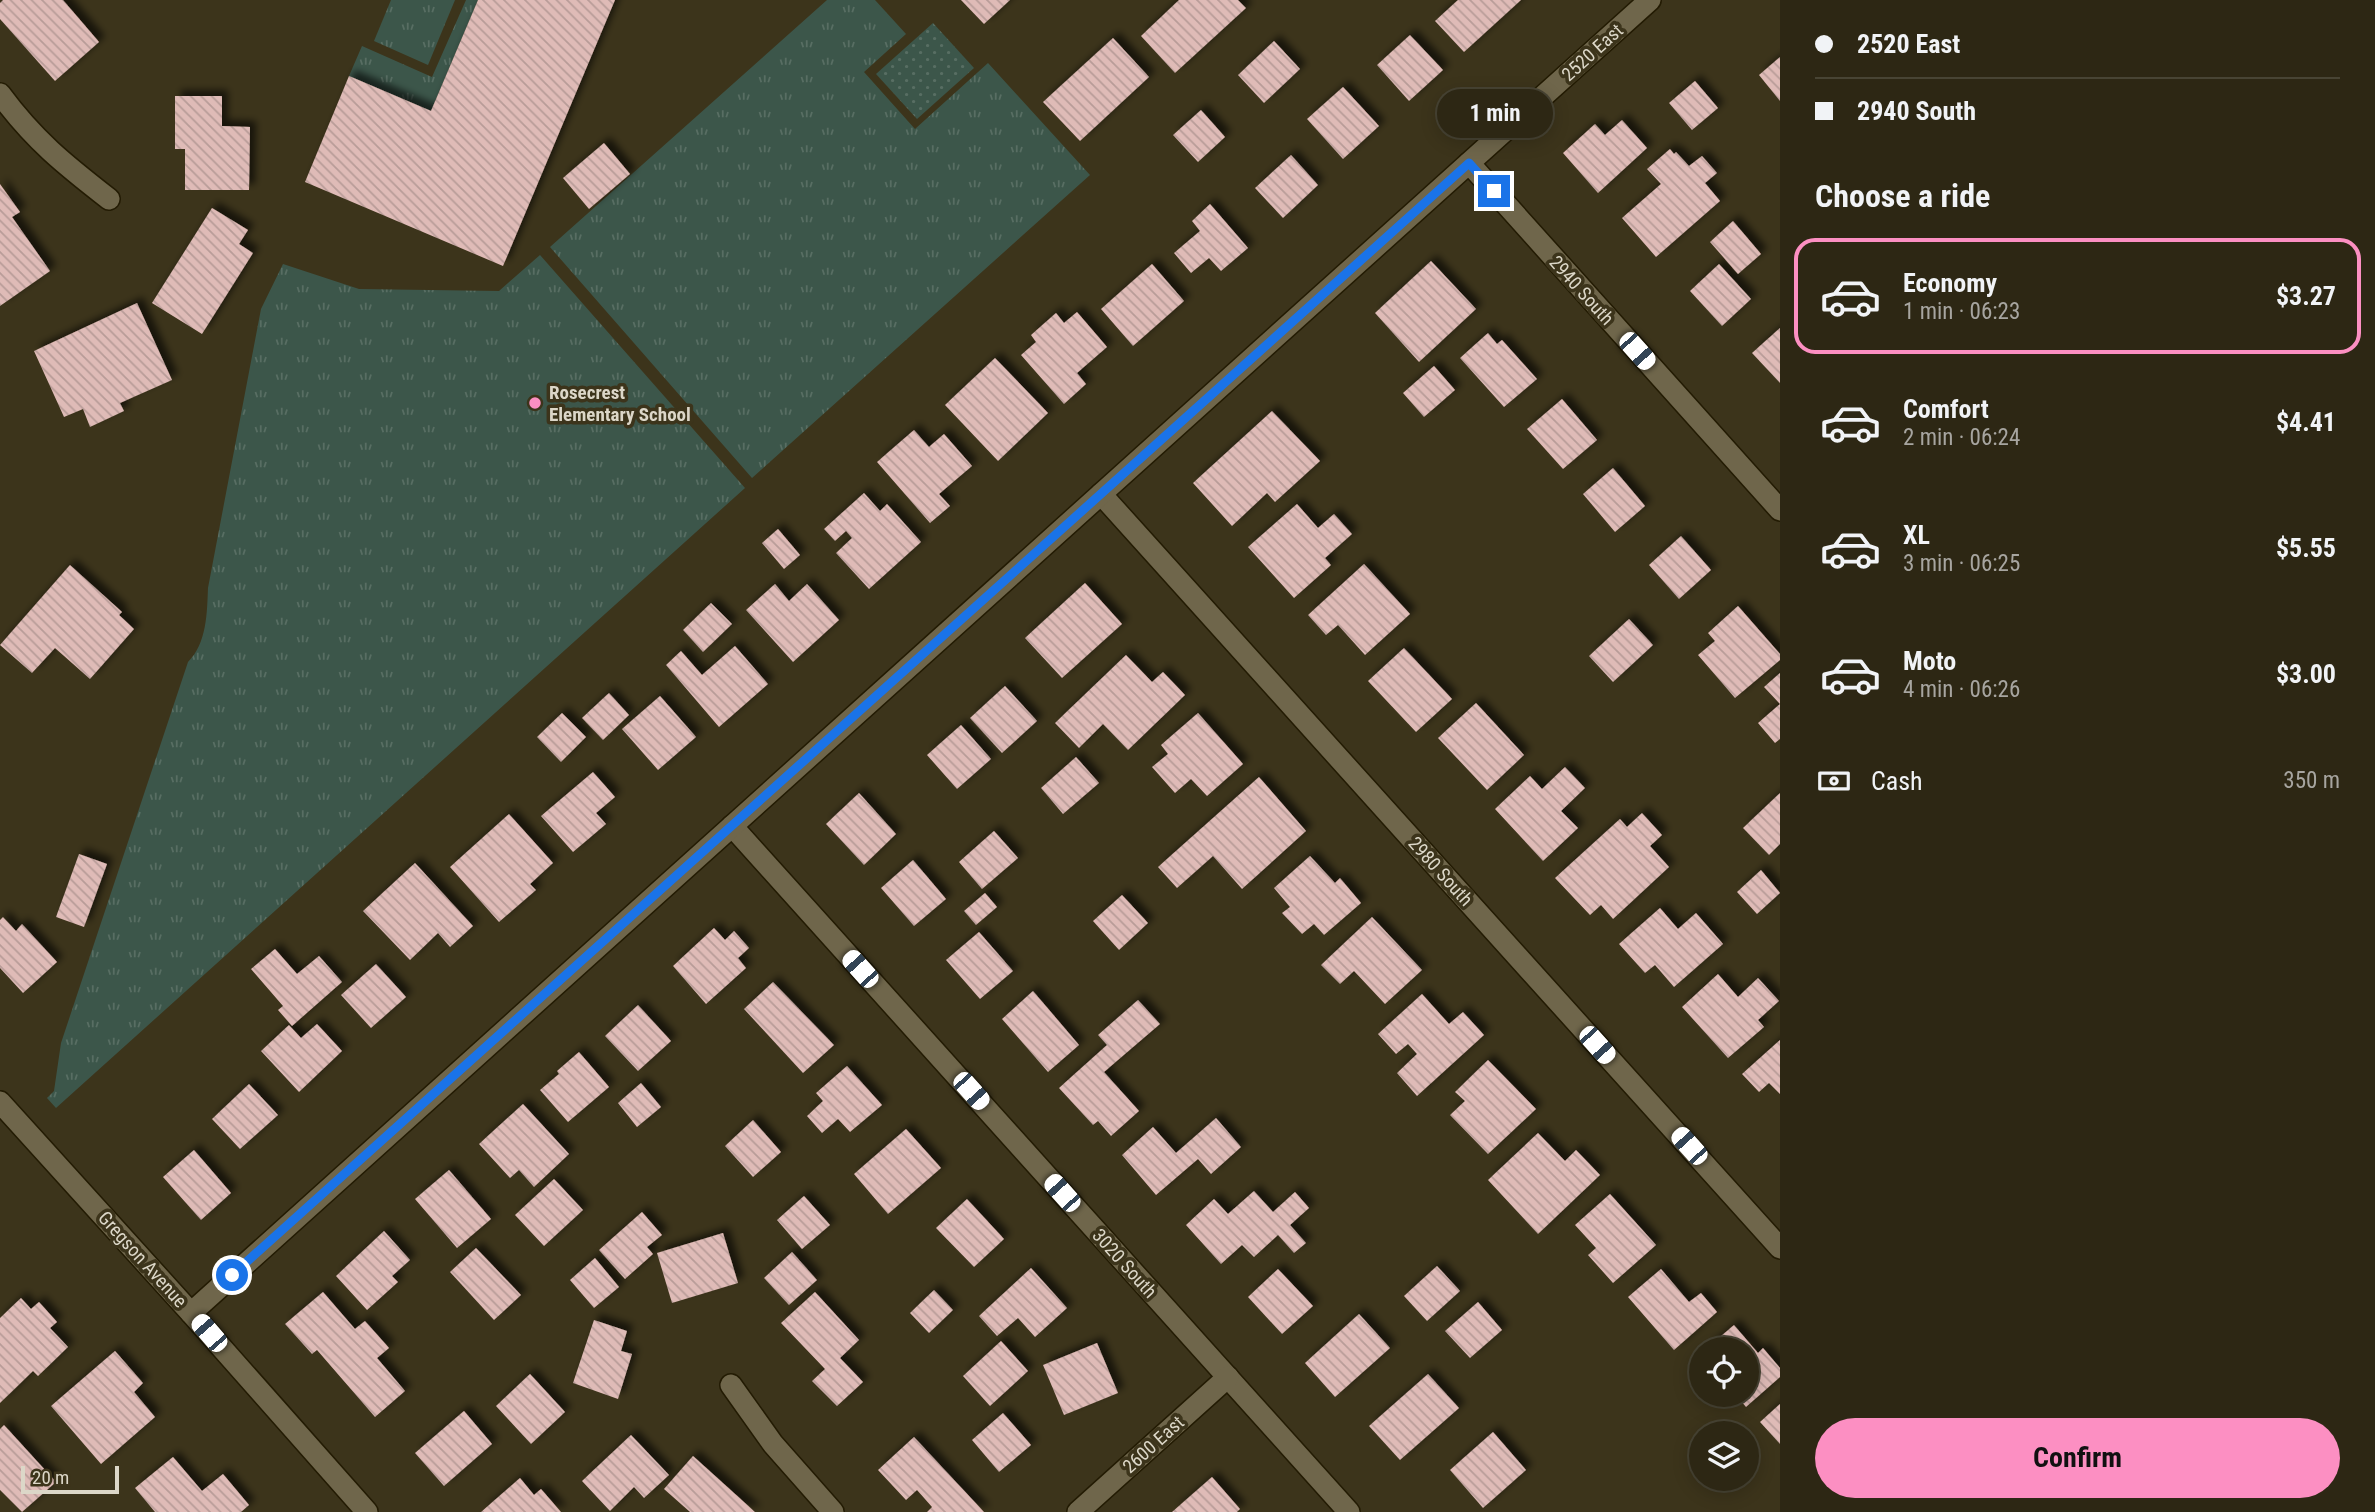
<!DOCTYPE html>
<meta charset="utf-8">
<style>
body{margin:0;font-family:"Roboto Condensed",sans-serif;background:#393322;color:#f1f3f6;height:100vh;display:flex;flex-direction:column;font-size:26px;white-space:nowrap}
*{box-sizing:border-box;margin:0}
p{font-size:23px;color:#a7a5a0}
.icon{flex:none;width:38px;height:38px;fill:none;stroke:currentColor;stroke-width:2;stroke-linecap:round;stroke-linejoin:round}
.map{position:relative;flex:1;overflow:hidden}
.sheet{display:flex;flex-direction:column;background:#2d2714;width:595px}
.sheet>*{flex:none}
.top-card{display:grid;align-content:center;height:154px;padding:0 35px;background:#2d2714}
.tools{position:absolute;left:1689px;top:1337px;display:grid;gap:14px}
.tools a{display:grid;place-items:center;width:70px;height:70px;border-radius:50%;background:#2d2714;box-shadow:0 4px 18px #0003,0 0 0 2px #484434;font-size:35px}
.scale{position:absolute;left:21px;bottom:18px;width:98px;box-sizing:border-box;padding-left:7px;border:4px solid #dcd7c8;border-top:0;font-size:19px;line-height:24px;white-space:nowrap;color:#dcd7c8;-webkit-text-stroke:5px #3c341b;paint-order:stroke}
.end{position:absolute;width:32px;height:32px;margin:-16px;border:9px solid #1a73e8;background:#fff;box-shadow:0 0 0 4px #fff}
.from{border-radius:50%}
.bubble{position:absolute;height:49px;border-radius:24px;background:#2d2714;box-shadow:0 4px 18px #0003,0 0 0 2px #484434;font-size:23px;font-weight:700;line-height:49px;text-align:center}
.car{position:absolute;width:21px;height:42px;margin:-21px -10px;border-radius:9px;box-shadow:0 0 5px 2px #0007;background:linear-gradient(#fff 24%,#345 0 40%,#fff 0 76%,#345 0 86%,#fff 0)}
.top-card b{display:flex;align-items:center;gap:24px;height:66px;font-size:26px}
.top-card b+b{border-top:2px solid #484434}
.top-card i{width:18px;height:18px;background:#f1f3f6}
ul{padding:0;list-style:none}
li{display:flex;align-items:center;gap:21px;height:116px;margin:0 14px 10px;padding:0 21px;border:4px solid transparent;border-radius:21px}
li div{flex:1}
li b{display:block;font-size:26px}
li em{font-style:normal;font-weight:700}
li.current{border-color:#fc8fc2}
li>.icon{width:63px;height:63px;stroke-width:1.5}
h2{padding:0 35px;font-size:32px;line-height:84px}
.pay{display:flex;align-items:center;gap:18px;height:77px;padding:0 35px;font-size:26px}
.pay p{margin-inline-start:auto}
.primary-button{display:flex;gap:14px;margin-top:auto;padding:14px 35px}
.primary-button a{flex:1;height:80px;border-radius:42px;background:#fc8fc2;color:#111;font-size:28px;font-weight:700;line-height:80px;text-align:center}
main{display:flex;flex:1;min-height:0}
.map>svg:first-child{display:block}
.grass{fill:url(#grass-tufts)}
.park{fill:url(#park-dots)}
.building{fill:url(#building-back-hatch);filter:url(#shadow)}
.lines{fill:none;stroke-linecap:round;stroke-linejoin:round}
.minor-casing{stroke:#231b03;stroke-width:24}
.minor{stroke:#6f664b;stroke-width:21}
.route{stroke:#1a73e8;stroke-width:9}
.poi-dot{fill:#fc8fc2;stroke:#3c341b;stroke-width:2.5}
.labels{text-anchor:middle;stroke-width:7;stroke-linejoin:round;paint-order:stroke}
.street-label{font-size:19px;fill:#dcd7c8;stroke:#3c341b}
.poi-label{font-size:19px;font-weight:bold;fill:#dcd7c8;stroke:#3c341b;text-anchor:start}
</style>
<main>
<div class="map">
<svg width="1780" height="1512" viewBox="0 0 1780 1512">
<defs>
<pattern id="grass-tufts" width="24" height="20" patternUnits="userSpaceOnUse" patternTransform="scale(1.75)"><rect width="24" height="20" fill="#3c564a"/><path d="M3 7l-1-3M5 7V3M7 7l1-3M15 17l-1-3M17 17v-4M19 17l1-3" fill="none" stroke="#586e63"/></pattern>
<pattern id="park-dots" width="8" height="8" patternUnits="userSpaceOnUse" patternTransform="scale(1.75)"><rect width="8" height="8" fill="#3c564a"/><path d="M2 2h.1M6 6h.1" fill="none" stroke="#586e63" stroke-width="1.8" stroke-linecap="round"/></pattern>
<pattern id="building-back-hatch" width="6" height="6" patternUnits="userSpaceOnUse" patternTransform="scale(1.75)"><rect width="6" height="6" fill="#dfbbb7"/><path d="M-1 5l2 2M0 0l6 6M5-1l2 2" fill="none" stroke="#b89c98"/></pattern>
<filter id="shadow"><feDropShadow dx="6" dy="-6" stdDeviation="3.5" flood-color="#0009"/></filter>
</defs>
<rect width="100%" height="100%" fill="#3c341b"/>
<g class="grass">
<polygon points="391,0 455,0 428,65 374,41"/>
<polygon points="466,0 478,0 431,111 349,76 362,46 432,77"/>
<polygon points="827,0 875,0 906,34 864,72 915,129 988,63 1090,175 752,478 550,247"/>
<path d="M540,255L745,488L56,1108L47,1098L54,1091L61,1043L188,662C207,643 207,613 208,588L261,309L283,264L359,289L499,291Z"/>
</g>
<polygon class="park" points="933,23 974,68 917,119 876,74"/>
<g class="building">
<polygon points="3,0 63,0 99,42 55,81 0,19 0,3"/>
<polygon points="478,0 615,0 503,266 305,182 349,76 431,111"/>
<polygon points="961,0 1010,0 984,24"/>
<polygon points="1179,0 1238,0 1246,8 1175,73 1141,36"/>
<polygon points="1458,0 1521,0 1464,52 1435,21"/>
<polygon points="1410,35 1443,70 1409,101 1377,65"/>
<polygon points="1113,38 1149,77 1080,141 1043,102"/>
<polygon points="1274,41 1300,69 1264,103 1238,75"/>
<polygon points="1780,57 1780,101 1759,75"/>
<polygon points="1695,81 1718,108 1692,130 1669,103"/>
<polygon points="1343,87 1379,126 1343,159 1307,119"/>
<polygon points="175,96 222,96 222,126 250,127 249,190 185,190 185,149 175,149"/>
<polygon points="1201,110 1225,137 1198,162 1173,135"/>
<polygon points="1622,120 1647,148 1598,193 1563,153 1595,124 1605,135"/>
<polygon points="604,143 630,174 589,209 563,178"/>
<polygon points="1670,149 1674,154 1676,152 1689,166 1702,156 1717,173 1705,183 1720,201 1656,257 1622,218 1661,184 1647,169"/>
<polygon points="1291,155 1318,185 1283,218 1255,188"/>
<polygon points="0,184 20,212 12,217 50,271 0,306"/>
<polygon points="1210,204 1248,248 1221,271 1209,258 1191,273 1174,253 1200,231 1192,221"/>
<polygon points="212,208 248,230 239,244 253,253 202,334 152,303"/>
<polygon points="1733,221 1761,254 1738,274 1710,242"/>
<polygon points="1431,261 1476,309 1419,362 1375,313"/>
<polygon points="1152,264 1184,301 1133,346 1101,309"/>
<polygon points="1719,264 1751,299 1722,326 1690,291"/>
<polygon points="137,303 172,380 120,403 124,411 90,427 83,409 64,417 34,351"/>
<polygon points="1077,312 1107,347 1077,373 1086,384 1064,404 1021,355 1036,342 1031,335 1056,313 1064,323"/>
<polygon points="1780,328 1780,383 1752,353"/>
<polygon points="1488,333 1497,344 1502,340 1537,379 1504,407 1460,358"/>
<polygon points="995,358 1048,413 998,461 945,405"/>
<polygon points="1434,366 1455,390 1424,417 1403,393"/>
<polygon points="1562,399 1597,440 1563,469 1527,429"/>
<polygon points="1272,411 1320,461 1275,502 1267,493 1232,526 1193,483"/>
<polygon points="914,430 929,447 944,434 972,466 939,494 950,506 930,523 877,462"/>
<polygon points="1613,468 1645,506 1615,532 1583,494"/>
<polygon points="864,493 880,511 887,504 921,542 869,589 836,553 852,538 846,531 835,541 824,529"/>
<polygon points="1297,504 1318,528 1334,514 1352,534 1325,558 1331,565 1294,598 1248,547"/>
<polygon points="778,529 800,555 784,569 762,543"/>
<polygon points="1681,536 1711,570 1679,599 1649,565"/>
<polygon points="1364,564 1410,614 1365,655 1338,625 1326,635 1308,615"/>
<polygon points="70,565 122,612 119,615 134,629 90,679 55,648 32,673 0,645"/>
<polygon points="1085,583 1122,624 1062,678 1025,638"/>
<polygon points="775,584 789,601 807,584 839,620 793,662 746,610"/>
<polygon points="711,603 732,624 703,652 683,630"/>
<polygon points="1738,606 1780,654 1780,660 1735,698 1698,655 1715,641 1708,633"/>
<polygon points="1629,619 1653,645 1613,682 1589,656"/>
<polygon points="735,646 768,684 719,727 666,665 681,651 702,675"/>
<polygon points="1404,648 1452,699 1416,732 1368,681"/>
<polygon points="1126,655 1152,682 1163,672 1185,695 1128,750 1103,724 1079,748 1055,723"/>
<polygon points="1780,673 1780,739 1775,743 1758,723 1780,704 1764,687"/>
<polygon points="1005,686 1037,721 1002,753 970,718"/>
<polygon points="609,693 629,715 603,740 582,718"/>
<polygon points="660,696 696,737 658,770 622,729"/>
<polygon points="1476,703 1524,755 1487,790 1438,738"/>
<polygon points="562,713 586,737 561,762 537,737"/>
<polygon points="1198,713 1243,764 1207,796 1191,779 1175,793 1152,767 1168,754 1161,745"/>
<polygon points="961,725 991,759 957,789 927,755"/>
<polygon points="1076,757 1099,783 1063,814 1041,788"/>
<polygon points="1565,767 1585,788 1561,811 1578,828 1543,861 1495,809 1530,776 1542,789"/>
<polygon points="593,772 615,797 596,813 606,824 573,852 541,816"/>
<polygon points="1259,777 1306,831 1242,889 1213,856 1177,888 1158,867"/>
<polygon points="859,793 896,834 864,865 826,824"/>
<polygon points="1780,793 1780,844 1769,855 1743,828"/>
<polygon points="1642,813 1662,835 1650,846 1669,867 1613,919 1601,905 1590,915 1555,878 1620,819 1627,827"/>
<polygon points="509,814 553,863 530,884 536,890 499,922 450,867"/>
<polygon points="994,831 1018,858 982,889 959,862"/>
<polygon points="79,854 107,864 84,927 56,917"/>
<polygon points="1310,856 1335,883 1340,878 1361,903 1324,935 1314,924 1302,934 1282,913 1290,907 1274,888"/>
<polygon points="913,860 946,899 914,926 881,888"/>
<polygon points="415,863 473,926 450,947 438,933 410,960 363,911"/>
<polygon points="1761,870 1780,893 1757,914 1737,892"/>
<polygon points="985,893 997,907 976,925 964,911"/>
<polygon points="1122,895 1148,923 1119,950 1093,921"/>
<polygon points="1660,908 1678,929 1696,913 1723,944 1674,987 1655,965 1645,973 1619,944"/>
<polygon points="3,917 16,931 22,924 57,962 23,993 0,968 0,920"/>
<polygon points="1372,917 1422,970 1385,1004 1354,971 1340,984 1321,965"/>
<polygon points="714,928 725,940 734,931 749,948 738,958 746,968 706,1004 673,966"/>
<polygon points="979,932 1013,971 980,999 946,960"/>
<polygon points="275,949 297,974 319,956 342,982 292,1026 278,1010 283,1006 251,969"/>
<polygon points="376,964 406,997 371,1028 341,995"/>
<polygon points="1718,974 1738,997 1758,978 1779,1001 1758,1020 1764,1027 1728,1058 1682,1007"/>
<polygon points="773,982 834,1045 803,1073 744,1009"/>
<polygon points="1033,991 1079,1045 1048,1072 1002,1019"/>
<polygon points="1422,994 1449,1024 1463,1012 1484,1035 1417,1096 1397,1073 1417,1054 1408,1044 1396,1054 1378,1034"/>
<polygon points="1138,1000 1160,1024 1104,1072 1139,1111 1111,1136 1098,1121 1093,1125 1059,1088 1107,1045 1098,1035"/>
<polygon points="638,1005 671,1041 638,1071 605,1036"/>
<polygon points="317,1024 342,1051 299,1092 261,1051 289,1025 301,1038"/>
<polygon points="1780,1040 1780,1094 1769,1083 1759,1092 1742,1074"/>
<polygon points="579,1052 609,1087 568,1122 540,1090 559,1074 557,1071"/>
<polygon points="1488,1060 1536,1109 1488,1154 1450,1115 1465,1101 1455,1092"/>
<polygon points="847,1066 882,1105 850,1132 838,1119 822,1133 807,1116 823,1101 816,1093"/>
<polygon points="641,1083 661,1107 637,1127 618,1103"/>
<polygon points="249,1084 278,1115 240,1149 212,1119"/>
<polygon points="523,1104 569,1154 534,1187 519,1170 510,1178 479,1144"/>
<polygon points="1216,1118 1241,1147 1211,1174 1198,1159 1156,1195 1122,1155 1153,1127 1176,1153"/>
<polygon points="753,1120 781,1152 753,1177 725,1146"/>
<polygon points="906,1129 941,1168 888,1214 854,1174"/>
<polygon points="1538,1133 1565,1161 1576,1150 1600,1175 1538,1234 1488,1180"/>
<polygon points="194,1150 231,1193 201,1220 163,1177"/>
<polygon points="449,1170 491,1219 457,1248 415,1199"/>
<polygon points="554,1179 583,1210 544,1246 515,1215"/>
<polygon points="1254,1191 1273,1212 1295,1192 1309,1208 1290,1225 1306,1243 1294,1253 1278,1235 1254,1257 1242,1245 1221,1264 1186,1225 1214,1199 1228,1214"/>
<polygon points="1610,1194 1656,1245 1613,1283 1588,1255 1596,1248 1575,1225"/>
<polygon points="804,1196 830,1225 802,1249 777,1220"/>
<polygon points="967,1199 1004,1239 974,1267 936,1228"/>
<polygon points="642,1212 662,1235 647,1247 653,1254 625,1279 599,1250"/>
<polygon points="384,1231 410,1260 392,1276 398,1282 367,1310 336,1276"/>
<polygon points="723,1233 738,1283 672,1303 657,1253"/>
<polygon points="476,1248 521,1295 494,1320 450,1272"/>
<polygon points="792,1252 817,1280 789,1305 764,1278"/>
<polygon points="595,1258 619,1287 594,1308 570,1280"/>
<polygon points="1437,1266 1460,1291 1427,1321 1404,1296"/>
<polygon points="1031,1268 1067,1308 1035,1337 1018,1318 997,1336 979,1316"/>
<polygon points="1278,1269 1313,1306 1282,1334 1248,1297"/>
<polygon points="1661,1269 1689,1302 1701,1293 1717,1312 1674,1350 1628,1297"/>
<polygon points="934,1290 953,1310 929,1333 910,1313"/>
<polygon points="323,1292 355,1329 365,1321 389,1348 377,1358 405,1391 375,1417 317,1350 312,1354 285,1324"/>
<polygon points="815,1292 859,1340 840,1358 863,1382 837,1406 812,1381 825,1369 781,1323"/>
<polygon points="21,1298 31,1309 39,1302 57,1322 50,1328 68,1347 38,1376 33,1371 0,1403 0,1318"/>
<polygon points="1478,1302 1502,1330 1470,1358 1445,1331"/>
<polygon points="1359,1314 1390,1348 1335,1397 1305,1363"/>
<polygon points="594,1320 627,1331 621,1351 632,1354 618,1399 573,1383"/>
<polygon points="1734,1325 1758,1353 1763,1348 1780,1368 1780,1377 1746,1407 1736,1395 1746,1395 1746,1349 1706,1349"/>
<polygon points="1001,1341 1028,1371 990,1406 963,1376"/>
<polygon points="1097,1343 1118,1393 1064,1415 1043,1365"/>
<polygon points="115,1351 143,1383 134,1392 155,1417 101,1464 51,1406"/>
<polygon points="530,1374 565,1412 531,1444 496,1406"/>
<polygon points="1428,1374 1459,1408 1400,1460 1369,1426"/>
<polygon points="1707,1395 1726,1395 1715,1405"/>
<polygon points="1780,1404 1780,1444 1760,1422"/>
<polygon points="464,1411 492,1444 444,1486 415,1453"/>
<polygon points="1003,1413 1031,1445 999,1472 972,1440"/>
<polygon points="4,1425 56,1482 22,1512 0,1490 0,1429"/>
<polygon points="1493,1432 1526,1470 1483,1508 1450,1470"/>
<polygon points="631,1435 669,1475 644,1498 634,1487 610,1511 582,1481"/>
<polygon points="914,1437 984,1512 927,1512 932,1507 917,1490 906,1500 878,1470"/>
<polygon points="693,1456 755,1512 690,1512 664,1489"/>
<polygon points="173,1457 202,1491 223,1474 249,1505 241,1512 155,1512 135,1488"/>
<polygon points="1212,1477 1240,1509 1237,1512 1172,1512"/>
<polygon points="520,1478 534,1495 541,1489 561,1512 481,1512"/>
</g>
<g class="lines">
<defs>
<g id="minor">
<path d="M0,94C34,140 64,164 109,199"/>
<polyline points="1469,163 1780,510"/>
<polyline points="1101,494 1780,1248"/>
<polyline points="732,826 1349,1512"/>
<polyline points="0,1102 191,1313 367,1512"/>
<polyline points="191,1313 1650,0"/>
<polyline points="731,1385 773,1444 833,1512"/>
<polyline points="1078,1512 1228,1377"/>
</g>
</defs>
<use href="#minor" class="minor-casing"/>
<use href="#minor" class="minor"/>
</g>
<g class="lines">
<polyline class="route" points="232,1275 1469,163 1494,191"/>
</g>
<circle class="poi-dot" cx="535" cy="403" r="7"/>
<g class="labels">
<g class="street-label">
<text transform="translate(1592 52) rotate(-42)" y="7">2520 East</text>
<text transform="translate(1582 290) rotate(48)" y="7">2940 South</text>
<text transform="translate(1441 871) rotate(48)" y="7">2980 South</text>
<text transform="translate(143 1259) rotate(48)" y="7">Gregson Avenue</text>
<text transform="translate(1125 1263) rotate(48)" y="7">3020 South</text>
<text transform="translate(1153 1444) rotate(-42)" y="7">2600 East</text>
</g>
<g class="poi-label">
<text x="549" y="399">Rosecrest<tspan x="549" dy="22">Elementary School</tspan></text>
</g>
</g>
</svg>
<div class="tools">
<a><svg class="icon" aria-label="locate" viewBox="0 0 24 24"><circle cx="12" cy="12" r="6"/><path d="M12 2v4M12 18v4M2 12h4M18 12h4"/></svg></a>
<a><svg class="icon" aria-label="layers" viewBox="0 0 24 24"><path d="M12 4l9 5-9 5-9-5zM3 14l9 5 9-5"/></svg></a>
</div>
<div class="scale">20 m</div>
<i class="end from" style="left:232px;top:1275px"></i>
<i class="end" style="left:1494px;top:191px"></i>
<div class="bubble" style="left:1437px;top:89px;width:116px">1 min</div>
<i class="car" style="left:1637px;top:351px;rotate:138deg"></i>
<i class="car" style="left:860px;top:969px;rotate:318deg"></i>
<i class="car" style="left:1597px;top:1045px;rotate:138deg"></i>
<i class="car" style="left:971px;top:1091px;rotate:138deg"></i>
<i class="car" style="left:1689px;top:1146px;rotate:318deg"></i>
<i class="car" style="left:1062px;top:1193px;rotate:318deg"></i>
<i class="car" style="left:209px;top:1333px;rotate:319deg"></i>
</div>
<section class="sheet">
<div class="top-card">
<b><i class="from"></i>2520 East</b>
<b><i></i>2940 South</b>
</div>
<h2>Choose a ride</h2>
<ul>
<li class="current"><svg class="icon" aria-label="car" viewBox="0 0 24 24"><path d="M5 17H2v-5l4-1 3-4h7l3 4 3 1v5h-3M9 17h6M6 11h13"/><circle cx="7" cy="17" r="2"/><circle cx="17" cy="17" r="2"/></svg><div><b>Economy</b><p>1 min · 06:23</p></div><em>$3.27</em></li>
<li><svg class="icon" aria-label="car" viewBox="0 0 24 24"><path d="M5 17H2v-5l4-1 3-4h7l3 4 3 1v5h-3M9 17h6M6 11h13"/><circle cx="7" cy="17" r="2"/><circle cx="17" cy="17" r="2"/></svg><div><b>Comfort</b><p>2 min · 06:24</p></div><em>$4.41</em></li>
<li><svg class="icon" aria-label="car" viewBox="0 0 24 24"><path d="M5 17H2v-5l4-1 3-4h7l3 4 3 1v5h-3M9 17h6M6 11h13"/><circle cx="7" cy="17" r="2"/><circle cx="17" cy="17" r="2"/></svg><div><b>XL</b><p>3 min · 06:25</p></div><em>$5.55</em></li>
<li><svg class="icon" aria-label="car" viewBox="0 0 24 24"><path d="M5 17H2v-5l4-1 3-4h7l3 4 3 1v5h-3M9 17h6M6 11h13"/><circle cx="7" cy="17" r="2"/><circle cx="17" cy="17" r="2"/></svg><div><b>Moto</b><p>4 min · 06:26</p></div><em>$3.00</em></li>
</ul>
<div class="pay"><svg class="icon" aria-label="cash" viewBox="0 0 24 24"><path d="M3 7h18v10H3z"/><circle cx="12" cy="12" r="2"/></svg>Cash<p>350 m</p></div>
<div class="primary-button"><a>Confirm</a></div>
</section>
</main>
